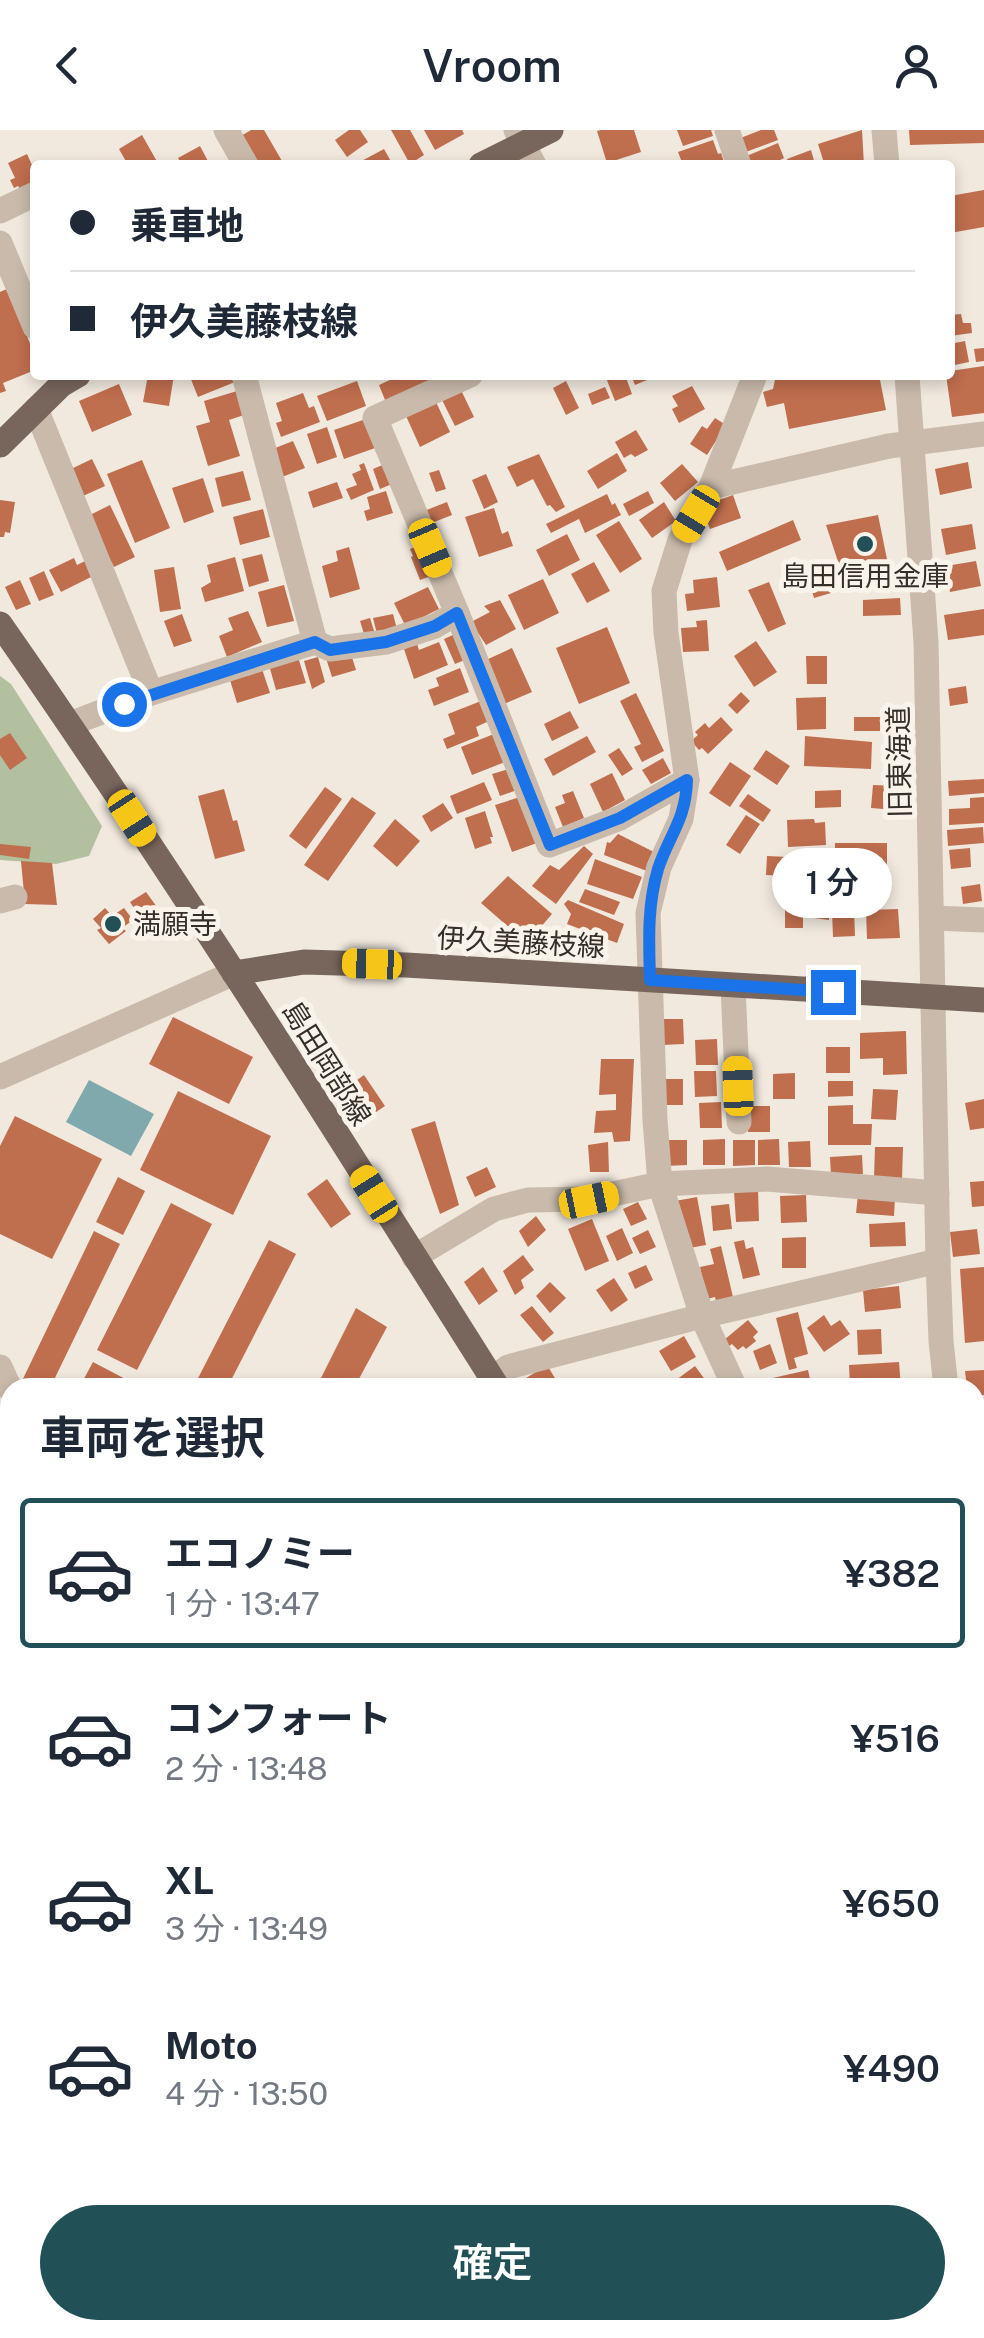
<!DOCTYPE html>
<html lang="ja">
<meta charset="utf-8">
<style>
body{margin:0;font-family:"Public Sans","Noto Sans JP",sans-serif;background:#f2f2f3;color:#1f2937;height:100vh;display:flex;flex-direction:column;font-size:38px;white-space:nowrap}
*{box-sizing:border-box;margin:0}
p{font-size:32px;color:#747a83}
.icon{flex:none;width:55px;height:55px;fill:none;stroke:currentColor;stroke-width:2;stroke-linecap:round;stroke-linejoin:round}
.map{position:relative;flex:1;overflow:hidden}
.sheet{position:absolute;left:0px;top:1248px;width:985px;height:962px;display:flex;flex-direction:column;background:#fff;border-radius:30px 30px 0 0;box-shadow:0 5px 15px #0003}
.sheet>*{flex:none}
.banner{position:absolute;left:30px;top:30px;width:925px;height:220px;border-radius:10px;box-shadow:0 5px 15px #0003;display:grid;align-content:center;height:220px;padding:0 40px;background:#fff}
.end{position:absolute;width:45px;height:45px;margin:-22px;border:12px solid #1a73e8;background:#fff;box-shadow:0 0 0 5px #fff}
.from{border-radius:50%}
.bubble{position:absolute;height:70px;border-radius:35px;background:#fff;box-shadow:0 5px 15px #0003;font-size:32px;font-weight:600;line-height:70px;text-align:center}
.car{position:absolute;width:30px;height:60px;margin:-30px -15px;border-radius:12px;box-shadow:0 0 8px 2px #0007;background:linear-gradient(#f5c518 24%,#345 0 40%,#f5c518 0 76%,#345 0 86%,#f5c518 0)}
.banner b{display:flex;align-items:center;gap:35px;height:95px;font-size:38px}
.banner b+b{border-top:2px solid #e0e1e3}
.banner i{width:25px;height:25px;background:#1f2937}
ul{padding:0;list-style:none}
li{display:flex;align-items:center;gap:30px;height:150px;margin:0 20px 15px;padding:0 20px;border:5px solid transparent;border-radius:10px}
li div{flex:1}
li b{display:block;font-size:38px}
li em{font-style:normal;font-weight:600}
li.selected{border-color:#215056}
li>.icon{width:90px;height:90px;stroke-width:1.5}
h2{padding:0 40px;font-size:45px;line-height:120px}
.primary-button{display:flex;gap:20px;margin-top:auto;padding:20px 40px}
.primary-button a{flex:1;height:115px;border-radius:60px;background:#215056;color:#fff;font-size:40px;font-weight:600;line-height:115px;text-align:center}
header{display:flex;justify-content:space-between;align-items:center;height:130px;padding:0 40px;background:#fff;font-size:45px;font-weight:600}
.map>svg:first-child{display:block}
.green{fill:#b3c09f}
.water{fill:#7fa9ad}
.building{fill:#bf6e4e}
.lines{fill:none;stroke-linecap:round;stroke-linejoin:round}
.minor{stroke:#c9baab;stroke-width:25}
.major{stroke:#78665c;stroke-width:25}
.route{stroke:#1a73e8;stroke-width:12}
.poi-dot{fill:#215056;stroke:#f9f3ea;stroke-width:4}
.labels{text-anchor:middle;stroke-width:10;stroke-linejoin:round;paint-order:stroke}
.poi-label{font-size:28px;fill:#372e2a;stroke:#f9f3ea}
.street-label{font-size:28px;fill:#372e2a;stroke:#f9f3ea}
</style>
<header><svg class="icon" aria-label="back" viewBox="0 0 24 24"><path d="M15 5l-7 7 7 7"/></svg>Vroom<svg class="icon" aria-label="person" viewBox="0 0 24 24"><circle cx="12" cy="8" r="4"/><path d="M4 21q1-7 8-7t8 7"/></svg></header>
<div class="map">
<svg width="984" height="2208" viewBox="0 0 984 2208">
<rect width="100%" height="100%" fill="#f1e9de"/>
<polygon class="green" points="0,546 11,554 102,696 89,726 56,734 0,730"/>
<polygon class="water" points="89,950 154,984 131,1026 66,992"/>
<g class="building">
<polygon points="251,0 264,0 282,31 275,35 259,35 253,23 236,9"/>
<polygon points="349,0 360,0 368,12 347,27 335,10"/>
<polygon points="391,0 410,0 424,25 410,34"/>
<polygon points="424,0 462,0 464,4 435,20"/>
<polygon points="601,0 634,0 641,22 607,33 597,1"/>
<polygon points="677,0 711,0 713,6 683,16"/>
<polygon points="761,0 774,0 778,10 743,23 738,9"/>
<polygon points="862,0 864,35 833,35 831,31 824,33 818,14"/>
<polygon points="909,0 984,0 984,13 910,15"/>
<polygon points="142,5 159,35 128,35 119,19"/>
<polygon points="713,10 718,24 721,23 725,35 683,35 678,22"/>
<polygon points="778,13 784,28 770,35 739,35 737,30"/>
<polygon points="200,16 210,35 182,35 178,28"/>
<polygon points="384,19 393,35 354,35"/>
<polygon points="811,20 815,34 789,35 787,29"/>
<polygon points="27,24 32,35 35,34 35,52 20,59 18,56 14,58 10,50 15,48 8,33"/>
<polygon points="984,60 984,97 950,103 950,66"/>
<polygon points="9,158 35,227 35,240 3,253 6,261 0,263 0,162"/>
<polygon points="961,184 963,193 971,193 972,203 950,206 950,185"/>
<polygon points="965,211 969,232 950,236 950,214"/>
<polygon points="984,218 984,231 976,232 974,219"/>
<polygon points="984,236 984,283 952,287 946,245 950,245 950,241"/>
<polygon points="148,245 174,245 169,276 143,272"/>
<polygon points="196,245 232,245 235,252 198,267 190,247"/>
<polygon points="393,245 429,245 434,255 387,275 379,255 394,248"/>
<polygon points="605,245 625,245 632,264 615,271"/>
<polygon points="631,245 645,245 647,250 635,255"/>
<polygon points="776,245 879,245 886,280 789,299 784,273 767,277 763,262 773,259"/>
<polygon points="357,251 366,276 327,291 317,266"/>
<polygon points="566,251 579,278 566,285 553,258"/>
<polygon points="119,254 132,285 92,302 79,271"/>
<polygon points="692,256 705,279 679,293 672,279 678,276 672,266"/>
<polygon points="605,257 610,268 592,275 588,264"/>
<polygon points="460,258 474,287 455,296 441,268"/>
<polygon points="237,261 244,285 229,290 240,326 208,336 196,296 210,292 204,271"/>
<polygon points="303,263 309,278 314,276 320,292 281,307 276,293 282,291 276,273"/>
<polygon points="436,272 450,302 420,317 406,286"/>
<polygon points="715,288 726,295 707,325 690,314 702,296 707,299"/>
<polygon points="363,290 378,317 344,329 334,300"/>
<polygon points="327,297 337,327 317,334 307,304"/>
<polygon points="636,300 648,320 635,327 631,324 624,328 615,312"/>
<polygon points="293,311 305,338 282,347 270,320"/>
<polygon points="617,323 627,341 598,359 587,341"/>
<polygon points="539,324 565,377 556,382 550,375 547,376 533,349 517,357 507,337"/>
<polygon points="92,329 105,356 83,366 71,339"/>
<polygon points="142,330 170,398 135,413 107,344"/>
<polygon points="968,332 972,358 940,365 935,339"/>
<polygon points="364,333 374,360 351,370 346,359 357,355 352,344 361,340 359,335"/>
<polygon points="385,334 392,354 380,359 373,339"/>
<polygon points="682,334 698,352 675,371 660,353"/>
<polygon points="439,340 446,359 436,362 429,343"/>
<polygon points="243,341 251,370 222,377 215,348"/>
<polygon points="486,344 498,372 484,379 472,350"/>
<polygon points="203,348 214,382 184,393 172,358"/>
<polygon points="337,352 343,368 313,378 308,362"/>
<polygon points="386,361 393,383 367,391 364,381 370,379 367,367"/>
<polygon points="648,361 654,373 629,386 623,374"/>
<polygon points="607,364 612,375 615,373 621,385 585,403 579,389 551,403 546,394"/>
<polygon points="733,365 741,388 710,399 702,376"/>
<polygon points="0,370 15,372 10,403 5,402 4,407 0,407"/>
<polygon points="447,372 452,385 429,394 424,381"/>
<polygon points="664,372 676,391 652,408 639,390"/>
<polygon points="110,375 135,427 114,437 88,386"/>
<polygon points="494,378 502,404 508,401 513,416 479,427 465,387"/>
<polygon points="263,379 270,407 240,415 233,387"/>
<polygon points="878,385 891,449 847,459 826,395"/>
<polygon points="793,390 801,410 727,441 719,422"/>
<polygon points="619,391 642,429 620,443 596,405"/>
<polygon points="972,394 976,419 946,425 941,399"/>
<polygon points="567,404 580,430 549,446 536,420"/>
<polygon points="418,416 431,446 420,450 411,427 413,426 410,419"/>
<polygon points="349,417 360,459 330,468 322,436 338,431 336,421"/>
<polygon points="262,424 269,451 249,457 242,429"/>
<polygon points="235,427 244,461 205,472 201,458 211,452 207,435"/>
<polygon points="74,428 77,435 85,431 93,446 61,462 49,440"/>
<polygon points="828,430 834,452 828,454 831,463 814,468 805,436"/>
<polygon points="976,431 981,456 950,462 946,436"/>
<polygon points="594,432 610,461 587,473 571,444"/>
<polygon points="174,437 181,479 160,482 154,440"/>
<polygon points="44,441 54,465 39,471 29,448"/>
<polygon points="717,447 720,477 687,481 685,464 694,463 693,450"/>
<polygon points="543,449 559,483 524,500 508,465"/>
<polygon points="20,450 31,474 16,480 5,457"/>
<polygon points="769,452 786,494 768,502 748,460"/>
<polygon points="284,455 294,491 267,497 258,462"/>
<polygon points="428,457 439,479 421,488 407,499 394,473"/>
<polygon points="900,468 901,485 863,486 863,470"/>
<polygon points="500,470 516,499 486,515 471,492 490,482 484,476"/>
<polygon points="984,479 984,505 948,510 944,485"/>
<polygon points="248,481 262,512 227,527 219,506 233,500 228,488"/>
<polygon points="182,484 192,511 174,517 164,491"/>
<polygon points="393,484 397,499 377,504 373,488"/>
<polygon points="370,488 375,504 365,507 360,491"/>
<polygon points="707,490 709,521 683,522 681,498 697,497 696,491"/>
<polygon points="607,497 630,553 579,574 556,518"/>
<polygon points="455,504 467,529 455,534 444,509"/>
<polygon points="756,511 777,542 754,557 734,526"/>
<polygon points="439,512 448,535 414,549 404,519 417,514 419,520"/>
<polygon points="512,518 532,562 504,574 484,531"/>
<polygon points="350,521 356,540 332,547 326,528"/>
<polygon points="806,526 827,526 827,554 807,554"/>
<polygon points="298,527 306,553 276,560 269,535"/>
<polygon points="318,527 325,552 312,559 304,531"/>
<polygon points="460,538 469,562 434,576 428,560 439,556 436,548"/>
<polygon points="262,539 270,563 237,573 230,550"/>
<polygon points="966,556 968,573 950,576 948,559"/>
<polygon points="741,562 750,571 737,584 728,575"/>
<polygon points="636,563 664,621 642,632 634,617 641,614 620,571"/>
<polygon points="826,567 826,599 797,600 796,568"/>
<polygon points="481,571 489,591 476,597 479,606 447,619 443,609 455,604 448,584"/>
<polygon points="570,581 579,598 552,611 544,594"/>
<polygon points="721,587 733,600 708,624 702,618 699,620 691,611 698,605 695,602 705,593 709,598"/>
<rect x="854" y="587" width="26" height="14"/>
<polygon points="10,603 27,628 10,640 0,625 0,609"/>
<polygon points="494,604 505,632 472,645 461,617"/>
<polygon points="587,606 596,622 553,646 544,629"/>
<polygon points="805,606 872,612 871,639 804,636"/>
<polygon points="619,618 633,639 622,646 608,625"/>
<polygon points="766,620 790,636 777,655 753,639"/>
<polygon points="663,628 671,643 651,654 642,640"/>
<polygon points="730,632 751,646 730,677 709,663"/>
<polygon points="509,639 517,660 500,666 492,644"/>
<polygon points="612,643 625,670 603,682 590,654"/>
<polygon points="984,649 984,663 949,666 948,651"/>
<polygon points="484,652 492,670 457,684 450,666"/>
<polygon points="873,655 898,656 896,680 871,678"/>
<polygon points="325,657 342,669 306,719 289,706"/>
<polygon points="224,659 233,691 237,690 245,721 215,729 198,666"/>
<polygon points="841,660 841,677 815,678 815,661"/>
<polygon points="573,661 584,688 563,697 555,677 565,673 562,665"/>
<polygon points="748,664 771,680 763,692 739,676"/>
<polygon points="352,667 376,683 328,751 304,735"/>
<polygon points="520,667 537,713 512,722 495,675"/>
<polygon points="984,667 984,693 949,695 949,679 970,678 970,668"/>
<polygon points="443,673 453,688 431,702 422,686"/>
<polygon points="485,681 493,707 490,707 492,713 475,719 465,688"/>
<polygon points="746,685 760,694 740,724 726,715"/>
<polygon points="395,689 420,711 397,737 373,716"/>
<polygon points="814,689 815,693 825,692 826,715 788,717 787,690"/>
<polygon points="983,697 984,713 948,716 947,700"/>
<polygon points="618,704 656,723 647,741 604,725 607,712 610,713"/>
<rect x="835" y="713" width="52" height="34"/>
<polygon points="0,714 31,717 29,729 0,725"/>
<polygon points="584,716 593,724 556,774 532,756 550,735 559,740"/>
<polygon points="970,718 971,737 951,739 949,720"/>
<polygon points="767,726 788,727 787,746 766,745"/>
<polygon points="595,729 642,747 633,769 587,754"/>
<polygon points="21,731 52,733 57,775 25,774"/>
<polygon points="508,746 552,784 527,813 481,773"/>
<polygon points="980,754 982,771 963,774 961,757"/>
<polygon points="585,759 620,772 614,785 579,772"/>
<polygon points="146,762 157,777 141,789 130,772"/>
<polygon points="829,764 829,790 814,788 814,765"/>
<polygon points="568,770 624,794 617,813 567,794 571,784 564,774"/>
<rect x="785" y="772" width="18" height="26"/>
<polygon points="105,778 112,786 124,778 133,790 122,798 126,801 109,814 97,800 101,798 93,789"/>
<polygon points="898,779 900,808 867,809 866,780"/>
<polygon points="832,781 854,781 855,806 833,807"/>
<polygon points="173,887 253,927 229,974 149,934"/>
<polygon points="662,889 683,889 684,914 662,915"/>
<polygon points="906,901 907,944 883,945 883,928 860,929 860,903"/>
<polygon points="717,909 718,935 696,935 695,910"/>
<rect x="826" y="917" width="24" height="26"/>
<polygon points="601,929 634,929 630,1011 614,1012 612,1002 594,1003 596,981 616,980 616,964 599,965"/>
<polygon points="694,941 716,941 717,966 695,967"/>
<polygon points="795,943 795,969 773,969 773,944"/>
<polygon points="364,945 385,976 363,991 343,960"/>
<rect x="661" y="949" width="22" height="26"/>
<polygon points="828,951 853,951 853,966 828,967"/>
<polygon points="873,959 898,960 896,990 871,989"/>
<polygon points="178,961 271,1006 233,1085 140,1040"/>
<polygon points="984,969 984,998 970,1000 965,973"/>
<polygon points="721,972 722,998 700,998 699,973"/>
<polygon points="853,975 853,994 872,994 871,1015 828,1015 828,976"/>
<rect x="748" y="976" width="22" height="26"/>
<polygon points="15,986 102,1029 52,1129 0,1104 0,1016"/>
<polygon points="435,991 459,1075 440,1084 411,999"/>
<polygon points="725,1009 725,1035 703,1035 703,1010"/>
<polygon points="779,1009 780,1035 758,1035 758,1010"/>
<polygon points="665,1010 687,1010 687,1035 665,1036"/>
<polygon points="733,1010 755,1010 755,1035 733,1036"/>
<polygon points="810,1011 811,1037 789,1037 788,1012"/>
<polygon points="608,1012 609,1042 590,1042 588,1015"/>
<polygon points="875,1017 903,1017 902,1049 874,1048"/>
<polygon points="862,1025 863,1044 831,1046 830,1027"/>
<polygon points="487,1037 496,1057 475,1067 466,1047"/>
<polygon points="118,1047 145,1061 123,1105 96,1092"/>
<polygon points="327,1049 351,1084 331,1098 307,1064"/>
<polygon points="984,1051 984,1076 972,1077 970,1052"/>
<polygon points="758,1060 759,1091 736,1092 734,1061"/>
<polygon points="806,1065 807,1092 781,1093 780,1066"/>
<polygon points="858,1065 895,1067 894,1086 856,1083"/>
<polygon points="697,1067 706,1115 684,1119 675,1071"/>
<polygon points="638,1072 647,1089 631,1096 623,1079"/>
<polygon points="171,1073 212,1094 137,1240 97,1220"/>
<polygon points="729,1074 732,1099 713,1101 711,1076"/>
<polygon points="536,1086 546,1100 528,1117 519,1101"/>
<polygon points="592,1089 609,1131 585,1141 568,1099"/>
<polygon points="905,1092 906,1116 870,1117 869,1094"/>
<polygon points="622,1098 633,1123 617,1131 606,1106"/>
<polygon points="977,1099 980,1124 953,1127 950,1102"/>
<polygon points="648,1100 656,1117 640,1124 632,1108"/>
<polygon points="94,1101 120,1114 50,1258 31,1258 21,1253"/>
<polygon points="806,1107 806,1138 782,1138 782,1108"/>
<polygon points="269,1110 296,1124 227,1258 193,1258"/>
<polygon points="744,1110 746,1119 753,1117 760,1145 743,1149 734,1112"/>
<polygon points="721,1116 733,1167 716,1171 715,1167 707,1169 700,1137 714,1134 710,1119"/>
<polygon points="523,1125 534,1140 521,1150 524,1158 515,1165 503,1141"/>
<polygon points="646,1135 653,1150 635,1159 628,1143"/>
<polygon points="483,1137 498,1161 479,1175 464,1152"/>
<polygon points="984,1137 984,1211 965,1213 960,1139"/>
<polygon points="614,1148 628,1170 611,1182 596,1160"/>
<polygon points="550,1152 566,1168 550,1183 536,1166"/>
<polygon points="899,1156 901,1178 865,1182 863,1160"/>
<polygon points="532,1176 554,1203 543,1212 520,1185"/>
<polygon points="356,1178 387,1197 354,1258 316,1258"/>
<polygon points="798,1182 808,1224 794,1228 797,1238 789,1240 776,1188"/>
<polygon points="824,1185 831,1196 840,1190 850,1204 824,1222 807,1198"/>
<polygon points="748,1190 758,1202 753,1207 756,1211 746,1219 743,1216 738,1220 732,1214 729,1216 724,1210"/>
<polygon points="881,1199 882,1224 858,1225 857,1200"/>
<polygon points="684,1206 696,1227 671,1241 659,1221"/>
<polygon points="770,1214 777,1233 760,1240 753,1221"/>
<polygon points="93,1232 133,1253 130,1258 79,1258"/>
<polygon points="899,1232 901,1258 850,1258 849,1235"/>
<polygon points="547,1235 561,1258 528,1258 523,1250"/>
<polygon points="695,1236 709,1255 706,1258 681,1258 676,1250"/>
<polygon points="808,1240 812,1258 766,1258 764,1250"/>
<polygon points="984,1240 984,1265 975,1266 975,1258 967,1258 965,1241"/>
<polygon points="984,1321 984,1346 976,1347 975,1322"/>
<polygon points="7,1429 10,1435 10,1477 7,1478 0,1464 0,1433"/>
<polygon points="984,1623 984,1666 983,1666 975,1641 975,1626"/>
<polygon points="975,1666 984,1679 984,1687 975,1693"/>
<polygon points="975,1796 984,1810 975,1818"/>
<polygon points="0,2027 10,2048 10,2059 0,2063"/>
<polygon points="4,2092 10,2105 10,2128 0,2133 0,2094"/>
<polygon points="18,2200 32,2200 36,2208 14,2208 12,2203"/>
<polygon points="50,2200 74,2200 76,2206 54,2208"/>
<polygon points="148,2200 198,2200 183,2208 152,2208"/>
<polygon points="241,2200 256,2200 260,2208 225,2208"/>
<polygon points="307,2200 330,2200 315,2208 311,2208"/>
<polygon points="499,2200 533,2200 537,2208 484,2208"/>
<polygon points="940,2200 974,2200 978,2208 944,2208"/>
</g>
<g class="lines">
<g class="minor">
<polyline points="226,0 246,35"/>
<polyline points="516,0 534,35"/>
<polyline points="727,0 739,35"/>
<polyline points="884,0 887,35"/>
<polyline points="0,81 35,64"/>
<polyline points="0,113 35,197"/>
<polyline points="244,245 315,512"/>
<polyline points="907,245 926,512 938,1131 941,1211 946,1258"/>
<polyline points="36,279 151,563"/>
<polyline points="711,357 889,316 984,304"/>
<polyline points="457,483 549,715 620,688 687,650"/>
<polyline points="70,594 151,563 315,512 330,519 386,512 435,496 457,483 375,288 470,245"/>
<polyline points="0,771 15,767"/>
<polyline points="932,788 984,790"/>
<polyline points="733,856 739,992"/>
<polyline points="0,947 234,843"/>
<polyline points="414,1127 494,1079 528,1070 589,1069 660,1054 767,1049 937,1063"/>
<polyline points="0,1237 10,1259"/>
<polyline points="493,1248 508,1237 702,1186 938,1131"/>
<polyline points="735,1258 702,1186 660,1054 655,990 648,783 659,737 681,689 687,650 666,503 664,461 680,410 711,357 755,245"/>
<polyline points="975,1413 984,1445"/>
<polyline points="975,1543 984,1539"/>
<polyline points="0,1994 10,1988"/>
<polyline points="0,2169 10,2165"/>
<polyline points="124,2200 128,2208"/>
<polyline points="285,2200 288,2208"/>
<polyline points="445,2200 449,2208"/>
<polyline points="652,2200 656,2208"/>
<polyline points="856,2200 860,2208"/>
<polyline points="584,2208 598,2200"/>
</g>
<g class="major">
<polyline points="481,35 551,0"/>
<polyline points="0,315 61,255 78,245"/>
<path d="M0,494C174,743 336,1001 498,1258"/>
<polyline points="234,843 304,832 406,835 984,870"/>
<polyline points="975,1998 984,2011"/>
</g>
</g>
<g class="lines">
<path class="route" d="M124,574L315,512L330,520L386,512L435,496L457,483L550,715L620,688L687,650C686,690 669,705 658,739C647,776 649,812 650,850L833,862"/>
</g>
<g class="poi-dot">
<circle cx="865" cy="414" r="10"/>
<circle cx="113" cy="794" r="10"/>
</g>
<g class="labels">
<g class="poi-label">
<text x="865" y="456">島田信用金庫</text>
<text x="133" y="804" text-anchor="start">満願寺</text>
</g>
<g class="street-label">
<text transform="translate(899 632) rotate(-91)" y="10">旧東海道</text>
<text transform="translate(521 812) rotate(3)" y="10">伊久美藤枝線</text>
<text transform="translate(327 933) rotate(58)" y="10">島田岡部線</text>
</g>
</g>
</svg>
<i class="end from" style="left:124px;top:574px"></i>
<i class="end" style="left:833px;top:862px"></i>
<div class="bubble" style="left:772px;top:718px;width:120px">1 分</div>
<i class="car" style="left:696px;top:384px;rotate:211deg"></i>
<i class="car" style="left:430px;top:418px;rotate:157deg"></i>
<i class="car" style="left:132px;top:688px;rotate:147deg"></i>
<i class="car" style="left:372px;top:834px;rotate:272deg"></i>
<i class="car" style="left:738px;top:956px;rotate:358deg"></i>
<i class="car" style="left:374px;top:1064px;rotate:328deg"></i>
<i class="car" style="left:589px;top:1070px;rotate:78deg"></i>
<div class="banner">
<b><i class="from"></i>乗車地</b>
<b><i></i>伊久美藤枝線</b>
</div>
<section class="sheet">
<h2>車両を選択</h2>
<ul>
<li class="selected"><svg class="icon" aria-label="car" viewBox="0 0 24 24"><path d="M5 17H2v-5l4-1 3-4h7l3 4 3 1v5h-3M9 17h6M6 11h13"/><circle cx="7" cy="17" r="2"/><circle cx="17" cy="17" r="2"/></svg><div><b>エコノミー</b><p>1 分 · 13:47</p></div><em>¥382</em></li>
<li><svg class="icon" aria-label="car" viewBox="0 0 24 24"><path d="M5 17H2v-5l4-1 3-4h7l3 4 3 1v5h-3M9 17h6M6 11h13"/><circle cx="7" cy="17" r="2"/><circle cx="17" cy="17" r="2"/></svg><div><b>コンフォート</b><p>2 分 · 13:48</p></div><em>¥516</em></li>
<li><svg class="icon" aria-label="car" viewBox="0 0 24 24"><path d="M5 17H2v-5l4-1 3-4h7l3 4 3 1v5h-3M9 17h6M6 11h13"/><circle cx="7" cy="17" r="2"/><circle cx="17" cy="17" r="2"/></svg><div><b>XL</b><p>3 分 · 13:49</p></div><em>¥650</em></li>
<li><svg class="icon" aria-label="car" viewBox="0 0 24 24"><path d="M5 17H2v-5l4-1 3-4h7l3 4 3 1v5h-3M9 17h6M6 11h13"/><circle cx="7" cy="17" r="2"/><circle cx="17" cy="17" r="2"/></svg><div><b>Moto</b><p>4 分 · 13:50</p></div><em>¥490</em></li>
</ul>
<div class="primary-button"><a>確定</a></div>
</section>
</div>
